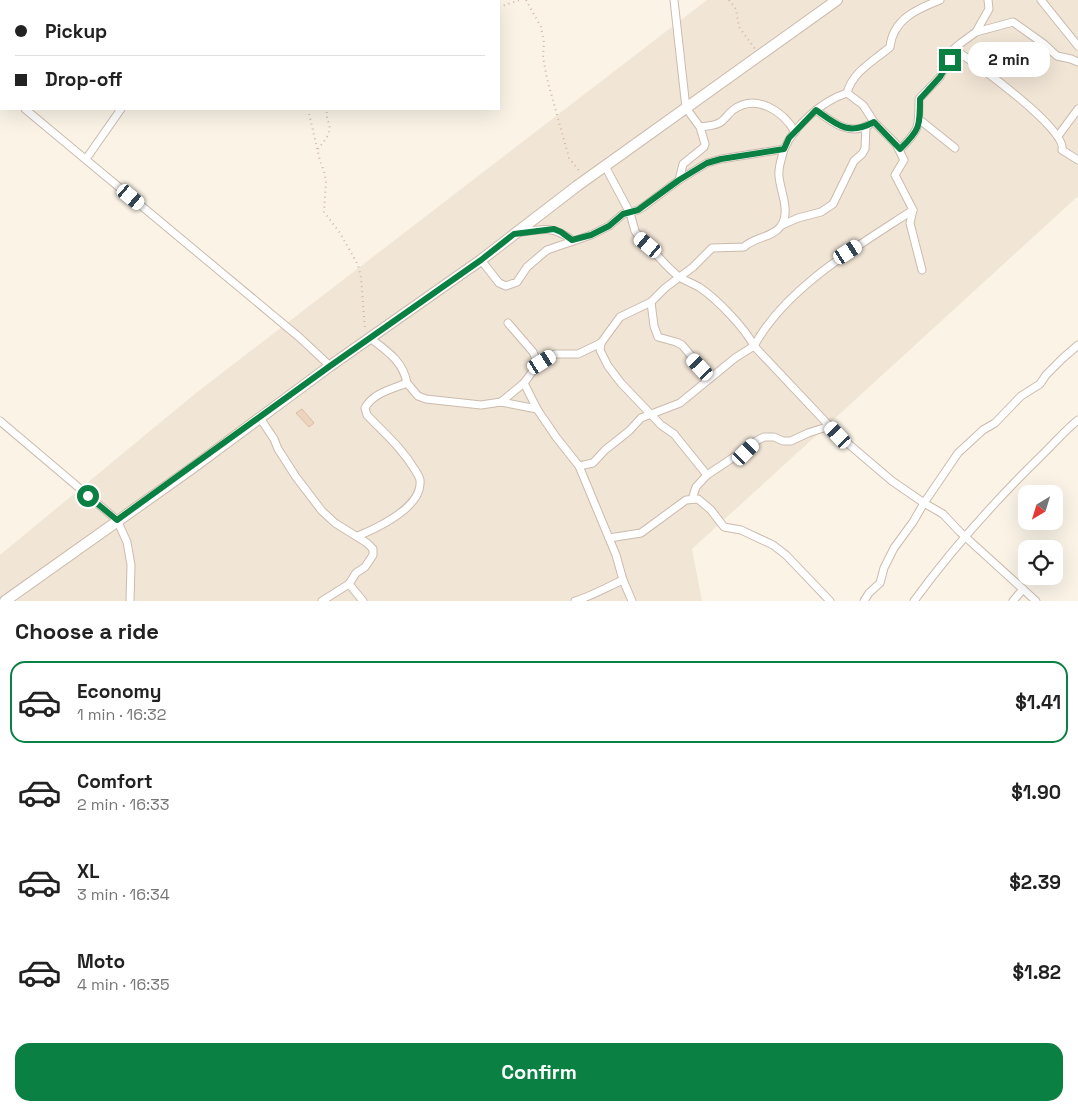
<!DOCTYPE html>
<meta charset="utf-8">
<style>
body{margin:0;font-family:"Space Grotesk",sans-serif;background:#f6f6f6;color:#222;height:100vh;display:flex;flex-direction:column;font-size:19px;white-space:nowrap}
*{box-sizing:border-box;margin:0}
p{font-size:16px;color:#767676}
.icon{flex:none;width:28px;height:28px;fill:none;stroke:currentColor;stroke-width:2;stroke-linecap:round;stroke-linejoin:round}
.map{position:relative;height:601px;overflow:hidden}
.sheet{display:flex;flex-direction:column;background:#fff;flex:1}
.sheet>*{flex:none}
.guide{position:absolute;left:0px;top:0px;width:500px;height:110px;box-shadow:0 5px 20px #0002;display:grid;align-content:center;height:110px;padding:0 15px;background:#fff}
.needle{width:32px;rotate:218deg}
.controls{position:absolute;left:1018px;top:485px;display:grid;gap:10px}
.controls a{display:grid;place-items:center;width:45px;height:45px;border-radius:10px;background:#fff;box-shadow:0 5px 20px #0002;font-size:25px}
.end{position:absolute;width:22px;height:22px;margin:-11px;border:6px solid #0b8043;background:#fff;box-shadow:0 0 0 2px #fff}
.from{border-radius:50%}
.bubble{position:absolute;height:35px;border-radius:15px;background:#fff;box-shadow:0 5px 20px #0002;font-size:16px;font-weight:700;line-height:35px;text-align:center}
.car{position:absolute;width:15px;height:30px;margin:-15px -8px;border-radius:6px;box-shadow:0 0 4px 1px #0007;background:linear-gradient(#fff 24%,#345 0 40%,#fff 0 76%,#345 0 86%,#fff 0)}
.guide b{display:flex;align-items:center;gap:18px;height:48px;font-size:19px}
.guide b+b{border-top:1px solid #e0e0e0}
.guide i{width:12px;height:12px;background:#222}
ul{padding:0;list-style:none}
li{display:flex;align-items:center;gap:15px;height:82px;margin:0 10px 8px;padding:0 5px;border:2px solid transparent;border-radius:15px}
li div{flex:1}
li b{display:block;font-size:19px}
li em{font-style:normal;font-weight:700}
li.active{border-color:#0b8043}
li>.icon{width:45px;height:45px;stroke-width:1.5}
h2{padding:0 15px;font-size:22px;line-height:60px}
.action{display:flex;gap:10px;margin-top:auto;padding:10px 15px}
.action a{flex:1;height:58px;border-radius:15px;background:#0b8043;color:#fff;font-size:20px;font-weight:700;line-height:58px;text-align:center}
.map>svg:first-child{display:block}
.residential{fill:#f1e5d6}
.building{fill:#edd4c1;stroke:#debba3}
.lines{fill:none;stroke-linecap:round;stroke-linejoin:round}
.minor-casing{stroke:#cbbbae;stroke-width:9}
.secondary-casing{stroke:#cdbcac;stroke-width:12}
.path{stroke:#d2b7a4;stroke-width:2;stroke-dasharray:1 4;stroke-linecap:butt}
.minor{stroke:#fff;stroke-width:7}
.secondary{stroke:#fff;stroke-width:10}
.route{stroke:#0b8043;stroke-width:6}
</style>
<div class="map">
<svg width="1078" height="601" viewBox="0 0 1078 601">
<rect width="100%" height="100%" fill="#faf3e6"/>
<polygon class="residential" points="707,0 1078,0 1078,196 692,549 702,601 0,601 0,555 196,393"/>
<polygon class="building" points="302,409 314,423 309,427 296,413"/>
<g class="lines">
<defs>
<g id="minor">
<polyline points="1041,0 1078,46"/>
<polyline points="55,1 58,0"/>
<polyline points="0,29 1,28"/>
<polyline points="976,32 989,9 988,0"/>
<path d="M954,49C973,62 1068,129 1062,150L1078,160"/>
<polyline points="0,88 1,89"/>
<polyline points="847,93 863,105 874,122 896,144 904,160 895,175 913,210 910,223 922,270"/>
<polyline points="25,109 299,337 330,366"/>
<path d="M816,110C832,122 849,136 869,125"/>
<polyline points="920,120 955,148"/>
<path d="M700,127C707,126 717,126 722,121C726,118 729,113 733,110C756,93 783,111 795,132"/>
<polyline points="1058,136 1078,109"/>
<path d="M900,149C920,130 919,126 919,99L940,77L954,49L961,43L976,32L1013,22L1044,44L1057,56L1071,59L1078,62"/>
<polyline points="86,159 121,109"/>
<path d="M679,180L707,163L721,159L784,149C795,125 822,101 847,93C853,71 874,61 890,47C893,19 917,9 940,0"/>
<path d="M913,210C858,246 786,287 754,346L838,435L892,481L924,503L943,514L960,532L1036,601"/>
<polyline points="782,225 798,218 821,212 833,204 854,161 862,154 865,149 866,126"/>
<path d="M516,233C540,230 551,224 572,240"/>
<polyline points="481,260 499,283 506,286 517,282 527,267 547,250 591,235 609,226 623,214 638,210 643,207 679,180 683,164 704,147 705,144 700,127 686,108 674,0"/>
<polyline points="651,302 654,326 658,337 676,342 682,345 710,378"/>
<polyline points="508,323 533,352 538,364 524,383 537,409"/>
<path d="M370,338C387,351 403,361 407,383"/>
<polyline points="601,343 600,350 608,366 621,383 661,425 674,434 707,475"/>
<path d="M538,364L555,354H578L601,343L620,317L651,302L665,288L693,267L712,248L744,247C754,237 772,238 781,226C791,211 780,191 779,176C778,166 782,158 784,149"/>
<polyline points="501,402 524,383"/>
<polyline points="260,418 274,439 278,449 296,477 322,511 335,523 367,543 373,549 373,555 365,567 356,573 349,584 363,601"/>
<polyline points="0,421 117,520 127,542 131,565 130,601"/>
<path d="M579,466L593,463L605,450L629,431L641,418L680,403L735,358L754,346C745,328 716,298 699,287C692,283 685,281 678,276C664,265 654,250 640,238L635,231L630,213L605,166"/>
<polyline points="692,499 696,487 707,475 734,457 746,452 756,441 764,437 774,437 783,441 791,441 808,433 830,426"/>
<path d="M358,536C377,528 423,507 420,480C419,476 417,473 415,470C402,448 384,433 367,415L365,408C373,393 392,389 407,383L418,396L426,399L481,405L501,402L537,409L556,437L579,466L616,555L623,580L632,601"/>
<polyline points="609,538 641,533 686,500 698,499 711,510 724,527 741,530 773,545 786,555 830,601"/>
<polyline points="322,601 349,584"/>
<path d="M575,601C592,596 607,587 623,580"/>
<polyline points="864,601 869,593 880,583 884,568 894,548 913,522 924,503 958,453 983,430 995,423 1021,396 1040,384 1046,375 1063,358 1078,345"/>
<path d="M914,601C952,549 994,502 1040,457C1053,445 1064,431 1078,420"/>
<polyline points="1013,601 1023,589"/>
</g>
<polyline id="secondary" points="5,601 191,469 330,366 481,260 577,186 837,0"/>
</defs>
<use href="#minor" class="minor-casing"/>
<use href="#secondary" class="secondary-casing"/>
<g class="path">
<polyline points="228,0 228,1"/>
<polyline points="526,0 541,27 544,43 543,57 547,79 569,158 580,172"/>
<polyline points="729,0 736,9 739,27 755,49"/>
<polyline points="499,7 520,0"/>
<polyline points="308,109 320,161 324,171 326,181 324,212 340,233 358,265 361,277 365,330"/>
<path d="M318,149C323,142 332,134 329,124C327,117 326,116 327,109"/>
</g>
<use href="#minor" class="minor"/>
<use href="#secondary" class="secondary"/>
</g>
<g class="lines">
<path class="route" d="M88,496L117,520L330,366L481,260L514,234L554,229L561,232L572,240L591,235L609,226L623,214L638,210L679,180L707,163L721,159L784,149L789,138L816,110C837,125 848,136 874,122L900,149C920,130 920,126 920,99L940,77L950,60"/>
</g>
</svg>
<div class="controls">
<a><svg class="needle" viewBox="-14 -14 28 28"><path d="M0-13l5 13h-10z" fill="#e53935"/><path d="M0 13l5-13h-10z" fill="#767676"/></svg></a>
<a><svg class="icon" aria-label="locate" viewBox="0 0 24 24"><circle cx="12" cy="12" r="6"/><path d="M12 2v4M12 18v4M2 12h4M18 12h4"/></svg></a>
</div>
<i class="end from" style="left:88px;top:496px"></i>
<i class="end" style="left:950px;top:60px"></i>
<div class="bubble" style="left:968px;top:42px;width:82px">2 min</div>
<i class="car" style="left:131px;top:197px;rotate:130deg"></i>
<i class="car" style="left:648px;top:245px;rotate:310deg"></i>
<i class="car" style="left:848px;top:252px;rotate:57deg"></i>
<i class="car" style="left:542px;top:362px;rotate:58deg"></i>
<i class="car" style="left:700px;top:367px;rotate:317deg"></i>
<i class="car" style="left:838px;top:435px;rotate:317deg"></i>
<i class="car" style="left:746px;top:452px;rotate:45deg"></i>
<div class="guide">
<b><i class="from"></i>Pickup</b>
<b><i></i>Drop-off</b>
</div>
</div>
<section class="sheet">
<h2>Choose a ride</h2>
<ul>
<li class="active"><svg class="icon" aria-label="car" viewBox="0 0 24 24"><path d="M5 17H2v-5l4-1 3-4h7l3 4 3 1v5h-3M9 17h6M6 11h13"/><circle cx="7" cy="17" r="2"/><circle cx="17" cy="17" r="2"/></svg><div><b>Economy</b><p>1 min · 16:32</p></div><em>$1.41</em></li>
<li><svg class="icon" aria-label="car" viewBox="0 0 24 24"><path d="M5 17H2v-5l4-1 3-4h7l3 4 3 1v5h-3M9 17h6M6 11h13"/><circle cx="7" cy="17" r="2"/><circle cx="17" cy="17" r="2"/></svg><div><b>Comfort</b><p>2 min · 16:33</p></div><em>$1.90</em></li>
<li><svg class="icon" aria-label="car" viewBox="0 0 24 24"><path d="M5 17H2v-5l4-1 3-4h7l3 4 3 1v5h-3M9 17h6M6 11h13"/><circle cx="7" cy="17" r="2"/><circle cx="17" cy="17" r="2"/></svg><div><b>XL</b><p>3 min · 16:34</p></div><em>$2.39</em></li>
<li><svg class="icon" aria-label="car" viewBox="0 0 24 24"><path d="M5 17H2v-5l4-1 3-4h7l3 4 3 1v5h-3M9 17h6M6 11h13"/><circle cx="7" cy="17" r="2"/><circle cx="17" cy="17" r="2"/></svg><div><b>Moto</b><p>4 min · 16:35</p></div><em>$1.82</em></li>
</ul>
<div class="action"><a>Confirm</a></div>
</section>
